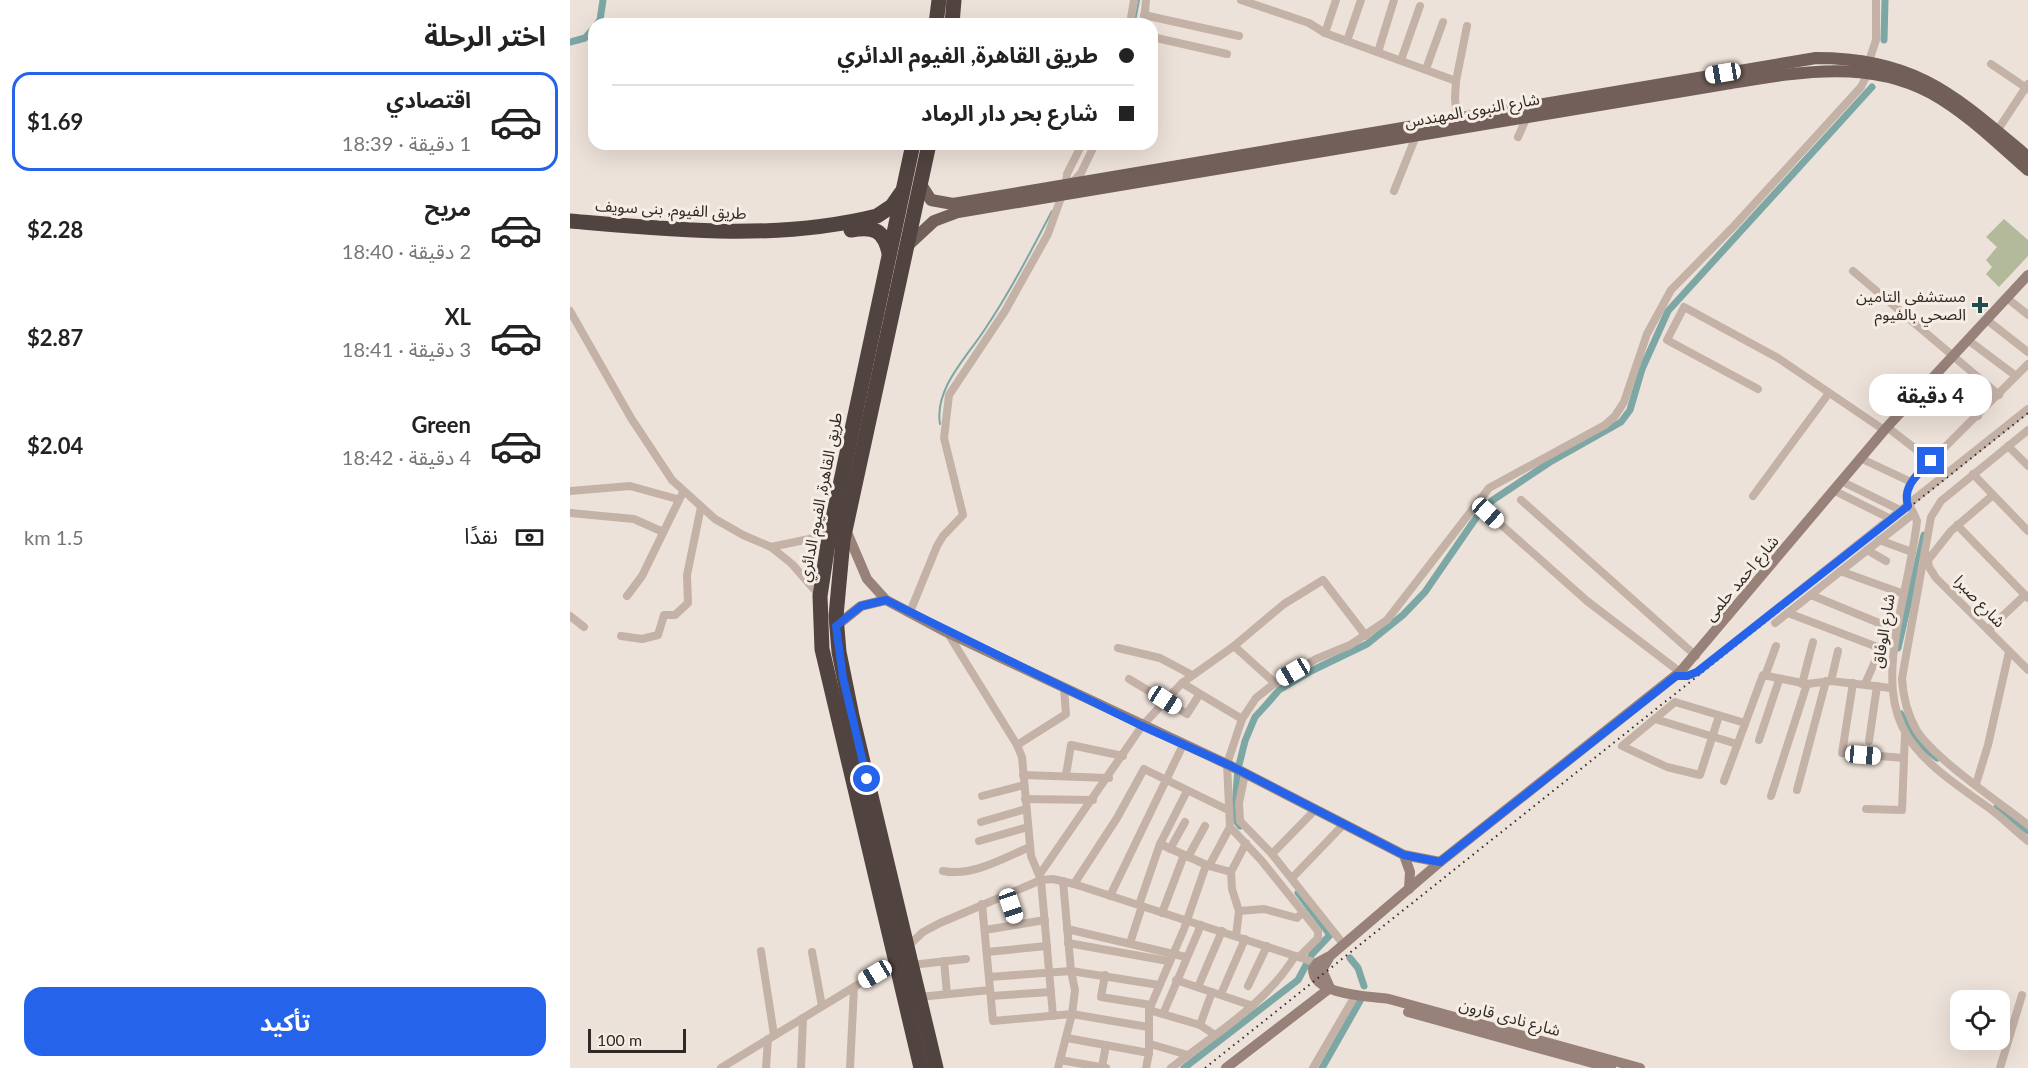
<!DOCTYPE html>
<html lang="ar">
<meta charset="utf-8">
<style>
body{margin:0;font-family:Lato,"Noto Sans Arabic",sans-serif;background:#f2f2f2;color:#222;direction:rtl;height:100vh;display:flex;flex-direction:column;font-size:22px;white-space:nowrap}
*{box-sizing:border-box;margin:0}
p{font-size:20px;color:#767676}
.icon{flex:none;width:33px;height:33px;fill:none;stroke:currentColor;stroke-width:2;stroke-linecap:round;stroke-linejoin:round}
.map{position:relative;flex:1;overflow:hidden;direction:ltr}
.drawer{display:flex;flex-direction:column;background:#fff;width:570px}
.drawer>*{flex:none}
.top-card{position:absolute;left:18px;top:18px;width:570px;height:132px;border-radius:18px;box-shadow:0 6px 24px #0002;direction:rtl;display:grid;align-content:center;height:132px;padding:0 24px;background:#fff}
.tools{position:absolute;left:1380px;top:990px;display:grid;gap:12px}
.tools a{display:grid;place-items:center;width:60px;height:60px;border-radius:12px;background:#fff;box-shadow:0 6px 24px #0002;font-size:30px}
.scale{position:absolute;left:18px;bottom:15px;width:98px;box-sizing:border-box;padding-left:6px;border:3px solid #312926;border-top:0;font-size:16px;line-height:21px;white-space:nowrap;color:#312926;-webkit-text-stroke:4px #f6ede5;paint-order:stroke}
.end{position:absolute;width:27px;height:27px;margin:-14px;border:8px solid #2563eb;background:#fff;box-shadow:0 0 0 3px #fff}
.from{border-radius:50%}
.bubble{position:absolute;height:42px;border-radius:18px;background:#fff;box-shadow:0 6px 24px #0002;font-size:20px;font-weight:700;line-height:42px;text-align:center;direction:rtl}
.car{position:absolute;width:18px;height:36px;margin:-18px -9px;border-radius:8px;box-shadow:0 0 4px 2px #0007;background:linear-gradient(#fff 24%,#345 0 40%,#fff 0 76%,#345 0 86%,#fff 0)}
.top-card b{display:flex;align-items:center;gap:21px;height:57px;font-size:22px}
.top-card b+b{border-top:2px solid #e0e0e0}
.top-card i{width:15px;height:15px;background:#222}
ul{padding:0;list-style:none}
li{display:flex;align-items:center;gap:18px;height:99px;margin:0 12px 9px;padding:0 12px;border:3px solid transparent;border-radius:18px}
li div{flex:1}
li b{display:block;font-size:22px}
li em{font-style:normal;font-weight:700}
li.current{border-color:#2563eb}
li>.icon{width:54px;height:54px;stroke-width:1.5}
h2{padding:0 24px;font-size:27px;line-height:72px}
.pay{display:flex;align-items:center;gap:15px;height:66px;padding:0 24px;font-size:22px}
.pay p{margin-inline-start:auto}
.primary-button{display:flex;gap:12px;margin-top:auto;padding:12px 24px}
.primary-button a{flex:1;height:69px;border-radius:18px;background:#2563eb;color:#fff;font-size:24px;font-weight:700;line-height:69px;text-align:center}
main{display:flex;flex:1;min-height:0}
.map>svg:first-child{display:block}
.green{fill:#b3ba9b}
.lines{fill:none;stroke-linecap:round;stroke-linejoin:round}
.stream{stroke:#7ca7a5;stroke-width:2}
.canal{stroke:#7ca7a5;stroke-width:7}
.street{stroke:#c4b2a7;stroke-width:8}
.secondary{stroke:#978179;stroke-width:10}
.primary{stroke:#725f59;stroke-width:12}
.highway{stroke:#51433f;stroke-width:15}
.rail{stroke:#312926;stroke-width:2;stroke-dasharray:1.5 4.5;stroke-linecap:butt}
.route{stroke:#2563eb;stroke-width:8}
.poi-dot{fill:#214d4d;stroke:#f6ede5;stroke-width:2}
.labels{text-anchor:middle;stroke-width:6;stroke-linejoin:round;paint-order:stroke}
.street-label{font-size:16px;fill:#312926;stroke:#f6ede5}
.poi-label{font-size:16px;fill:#312926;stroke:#f6ede5;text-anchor:end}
</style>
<main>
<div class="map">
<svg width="1458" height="1068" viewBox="0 0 1458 1068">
<rect width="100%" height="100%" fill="#ede2d9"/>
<polygon class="green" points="1434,219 1458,240 1458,256 1429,287 1416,274 1422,267 1416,260 1427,247 1416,237"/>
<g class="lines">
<g class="stream">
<polyline points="565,21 569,0"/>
<path d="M370,424C364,388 398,356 415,329C440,292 461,251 482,211"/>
</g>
<g class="canal">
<polyline points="27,24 30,20 33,0"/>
<polyline points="1314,40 1315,0"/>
<polyline points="0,42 15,38 24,28"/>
<polyline points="1328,648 1354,535"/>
<polyline points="1331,714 1345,741 1367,758"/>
<polyline points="1427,807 1458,831"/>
<polyline points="670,826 664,818 668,769 675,741 685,717 696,705 709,690 741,671 797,644 833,615 855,592 908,515 923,500 980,462 1051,422 1060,410 1072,369 1098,311 1302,87"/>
<polyline points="780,958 788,968 794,986"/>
<polyline points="614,1068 728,980 742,954 760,935 728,893"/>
<polyline points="752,1068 790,1001"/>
</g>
<g class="street">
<polyline points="671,0 739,23 755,33 886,81 885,98 887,119"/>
<polyline points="574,15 669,36"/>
<polyline points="560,24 564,0"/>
<polyline points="574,24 576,0"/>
<polyline points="755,33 766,0"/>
<polyline points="582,37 657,54"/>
<polyline points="777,41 791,0"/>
<polyline points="808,52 824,0"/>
<polyline points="831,60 850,6"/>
<polyline points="1299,61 1306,40 1306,0"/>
<polyline points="1421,64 1458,89"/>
<polyline points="856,69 873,22"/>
<polyline points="886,81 897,26"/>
<polyline points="1427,131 1458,84"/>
<polyline points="948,137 957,117"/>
<polyline points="502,183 511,173 525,144"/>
<polyline points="496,185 497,174 512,144"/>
<polyline points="824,191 846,136"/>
<polyline points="1283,271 1429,395"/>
<polyline points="1437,298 1458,315"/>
<polyline points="0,311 61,418 102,480 145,519 173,535 201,547 222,564 250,596"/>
<polyline points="1417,320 1458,352"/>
<polyline points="1398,340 1446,376"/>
<path d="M1458,364L1345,477C1329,498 1340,502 1347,521C1343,557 1333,593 1327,629C1309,730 1342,754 1419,808C1433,818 1445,831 1458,841"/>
<polyline points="1366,374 1408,416"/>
<polyline points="1188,389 1097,340 1114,307 1208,358 1314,430"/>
<polyline points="1317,427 1361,461"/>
<path d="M1458,430L1371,501L1361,517L1332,678C1333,697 1337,714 1347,731C1366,760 1429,802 1458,825"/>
<polyline points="1438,446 1458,466"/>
<polyline points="1290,458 1341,482"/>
<polyline points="1403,474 1458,531"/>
<polyline points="1271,481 1332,511"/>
<polyline points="1263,490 1321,519"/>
<polyline points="0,491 60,486 107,499"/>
<polyline points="1183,496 1259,393"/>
<polyline points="951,500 1126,656"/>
<polyline points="0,513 64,519 93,532"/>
<polyline points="918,513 1017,601 1110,672"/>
<polyline points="1387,525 1458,598"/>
<polyline points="1309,540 1342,552"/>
<polyline points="201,547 244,538 260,530"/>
<polyline points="1297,550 1316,561"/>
<polyline points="1357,555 1359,567 1366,578 1458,670"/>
<polyline points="1358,560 1381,531 1423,495"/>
<polyline points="1270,571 1334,594"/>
<polyline points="1241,595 1326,630"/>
<polyline points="57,596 72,576 113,492"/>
<polyline points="340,612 367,546 373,536 393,515 374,438 379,395 435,311 478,234 492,195"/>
<polyline points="1218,613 1310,648"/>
<polyline points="0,616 14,627"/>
<polyline points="1205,623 1343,514"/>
<polyline points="1418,630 1455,595"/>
<polyline points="377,632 447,745 452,757 461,856 471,880 483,1016"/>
<polyline points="51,636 72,639 88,635 94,615 105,615 118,603 117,575 131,507"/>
<polyline points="664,646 705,683"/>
<polyline points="548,648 590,658 622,675"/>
<polyline points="1106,676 1117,676 1127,672 1458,409"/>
<polyline points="1195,676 1206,646"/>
<polyline points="559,679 617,714 629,695"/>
<polyline points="1261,681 1268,651"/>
<polyline points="612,683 664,646 714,604 753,580 796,636"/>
<polyline points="1283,683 1272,753 1334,758"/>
<polyline points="1232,684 1243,642"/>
<polyline points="1295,684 1321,625"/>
<polyline points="1149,716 1130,775 1097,767 1052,746 1105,702 1175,723"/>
<polyline points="672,719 657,764 660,827 691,860 748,931 748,938 729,957"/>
<polyline points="1085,719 1167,744"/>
<polyline points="1189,740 1209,680"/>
<polyline points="1299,741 1307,686"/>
<polyline points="447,745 496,714 494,688"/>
<polyline points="675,774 669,803 670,821 702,854 774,945"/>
<polyline points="453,775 539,778"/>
<polyline points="496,775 501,745 553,756"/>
<polyline points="1154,781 1193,675 1237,684"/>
<polyline points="1406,784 1418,745 1439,652"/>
<polyline points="1227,790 1256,681"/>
<polyline points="412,796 454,785"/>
<polyline points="1201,796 1237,684 1261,681 1321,688"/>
<polyline points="455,799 523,800"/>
<polyline points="1296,809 1332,810 1335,734"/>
<polyline points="411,822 456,809"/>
<polyline points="409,841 458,827"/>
<polyline points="590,844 639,866 661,872 676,843"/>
<polyline points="600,849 615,822"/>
<polyline points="702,854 745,810"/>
<polyline points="618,857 635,826"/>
<polyline points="639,866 660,827"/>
<path d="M373,871C403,877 433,858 460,847"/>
<polyline points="661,872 662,889 669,911"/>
<polyline points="470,874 572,726 612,683 672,719 686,698 705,683 746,659 780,645 817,620 919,488 1035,425 1045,416 1054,402 1077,334 1101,290 1164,226 1291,87 1298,73"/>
<polyline points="722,878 774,824"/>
<polyline points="504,884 547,818 574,769 658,810"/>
<polyline points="437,894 447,924"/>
<polyline points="540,896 613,745"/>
<polyline points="412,904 423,1021 502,1014 505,990 501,971 493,881"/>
<polyline points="569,905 590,844 617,791"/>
<polyline points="592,913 614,855"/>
<polyline points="497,929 616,957"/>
<polyline points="415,930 475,920"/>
<polyline points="666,936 669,911 694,909 727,918 733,912"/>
<polyline points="498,943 598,961"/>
<polyline points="560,943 572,906"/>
<polyline points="337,947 353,932 370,923 471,880 483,879 504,884 750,964"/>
<polyline points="191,951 204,1035"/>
<polyline points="242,952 252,1006"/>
<polyline points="417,952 477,946"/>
<polyline points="374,961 377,994"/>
<polyline points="341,965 396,959"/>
<polyline points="535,975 531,997 581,1005"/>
<polyline points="419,977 501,971 589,985"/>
<polyline points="606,980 683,1006"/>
<polyline points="678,986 697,946"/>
<polyline points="628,987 652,931"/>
<polyline points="651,994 675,939"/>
<polyline points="421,996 481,992"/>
<polyline points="349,997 420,990"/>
<polyline points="579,1010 630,1025 645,1035"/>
<polyline points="593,1014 631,925"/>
<polyline points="630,1025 642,992"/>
<polyline points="497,1038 579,1053 579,1010 614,929 636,865"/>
<polyline points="580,1044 618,1055"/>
<polyline points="490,1060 536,1068"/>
<polyline points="532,1067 536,1045"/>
<polyline points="151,1068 325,962"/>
<polyline points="196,1068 198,1039"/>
<polyline points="231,1068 233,1018"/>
<polyline points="280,1068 284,987"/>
<polyline points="488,1068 502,1014 578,1027"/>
<polyline points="576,1068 579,1053"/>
<path d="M601,1068C646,1033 695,1005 725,956"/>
<polyline points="743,1068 785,996"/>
<polyline points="1430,1068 1452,995"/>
</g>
<g class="secondary">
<polyline points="276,530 297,579 316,600 376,632 661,766 834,855 870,862"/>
<polyline points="266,626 291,606 316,600"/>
<polyline points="834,855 840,872 839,889"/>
<path d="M758,957L747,963L743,969C743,996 800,996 819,999L1070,1068"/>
<polyline points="760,988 752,970 760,956 870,862 1110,672 1317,427 1458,275"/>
<polyline points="838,1012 1041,1068"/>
<polyline points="656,1068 760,988"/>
</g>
<g class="primary">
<path d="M350,183L361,200L383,204L1246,58C1347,58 1385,96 1458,157"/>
<path d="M337,246L364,221L388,212L1155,84C1223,73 1297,58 1361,93C1397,113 1427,143 1458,170"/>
</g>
<g class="highway">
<polyline points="366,24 369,0"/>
<polyline points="382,24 384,0"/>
<polyline points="343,144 259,537 250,596 252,649 351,1068"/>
<polyline points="359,144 273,540 266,616 269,652 282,716 366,1068"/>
<path d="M0,221C102,230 206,241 307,216L322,206L331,193"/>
<path d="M281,230C304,226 314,230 319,253"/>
</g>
<polyline class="rail" points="635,1068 1458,413"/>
</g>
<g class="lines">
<path class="route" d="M297,779L273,678L266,626L291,606L316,600L572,726L661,766L834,855L870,862L1106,676H1117L1127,672L1338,506C1332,486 1348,474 1361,461"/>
</g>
<path class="poi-dot" d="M1407 296h6v6h6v6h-6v6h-6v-6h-6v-6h6z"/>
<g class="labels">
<g class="street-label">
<text transform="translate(902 110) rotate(-10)" y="6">شارع النبوى المهندس</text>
<text transform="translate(101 209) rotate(3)" y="6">طريق الفيوم, بنى سويف</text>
<text transform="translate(250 497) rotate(-79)" y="6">طريق القاهرة, الفيوم الدائري</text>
<text transform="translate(1171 578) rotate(-50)" y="6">شارع احمد حلمى</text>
<text transform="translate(1410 601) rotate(46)" y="6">شارع صبرا</text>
<text transform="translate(1313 631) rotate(-81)" y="6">شارع الوفاق</text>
<text transform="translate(940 1017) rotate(15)" y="6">شارع نادى قارون</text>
</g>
<g class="poi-label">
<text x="1396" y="302">مستشفي التامين<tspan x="1396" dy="18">الصحي بالفيوم</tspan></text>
</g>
</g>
</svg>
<div class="tools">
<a><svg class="icon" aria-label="locate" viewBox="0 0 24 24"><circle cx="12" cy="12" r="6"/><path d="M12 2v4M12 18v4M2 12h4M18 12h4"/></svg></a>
</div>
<div class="scale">100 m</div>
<i class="end from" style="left:297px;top:779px"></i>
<i class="end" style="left:1361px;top:461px"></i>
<div class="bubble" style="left:1299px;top:374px;width:123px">4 دقيقة</div>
<i class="car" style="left:1153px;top:73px;rotate:261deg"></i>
<i class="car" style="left:918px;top:513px;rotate:132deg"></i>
<i class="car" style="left:723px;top:672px;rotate:240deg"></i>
<i class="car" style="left:595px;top:700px;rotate:123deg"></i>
<i class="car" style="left:1293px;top:755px;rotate:95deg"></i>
<i class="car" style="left:441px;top:906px;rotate:161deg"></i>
<i class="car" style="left:305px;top:974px;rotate:239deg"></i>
<div class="top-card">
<b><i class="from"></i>طريق القاهرة, الفيوم الدائري</b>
<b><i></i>شارع بحر دار الرماد</b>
</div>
</div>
<section class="drawer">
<h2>اختر الرحلة</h2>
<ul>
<li class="current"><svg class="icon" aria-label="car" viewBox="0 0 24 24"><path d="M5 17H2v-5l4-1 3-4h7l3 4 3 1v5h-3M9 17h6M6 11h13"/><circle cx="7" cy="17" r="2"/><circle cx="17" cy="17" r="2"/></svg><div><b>اقتصادي</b><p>1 دقيقة · 18:39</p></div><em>$1.69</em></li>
<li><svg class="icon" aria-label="car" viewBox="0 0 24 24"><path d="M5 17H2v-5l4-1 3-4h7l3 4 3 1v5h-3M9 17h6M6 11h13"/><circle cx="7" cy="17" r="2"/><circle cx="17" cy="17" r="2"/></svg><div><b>مريح</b><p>2 دقيقة · 18:40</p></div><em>$2.28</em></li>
<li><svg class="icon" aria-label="car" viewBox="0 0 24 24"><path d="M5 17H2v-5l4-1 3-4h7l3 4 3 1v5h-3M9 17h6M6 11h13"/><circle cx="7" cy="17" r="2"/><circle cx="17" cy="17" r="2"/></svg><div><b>XL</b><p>3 دقيقة · 18:41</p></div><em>$2.87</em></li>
<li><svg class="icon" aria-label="car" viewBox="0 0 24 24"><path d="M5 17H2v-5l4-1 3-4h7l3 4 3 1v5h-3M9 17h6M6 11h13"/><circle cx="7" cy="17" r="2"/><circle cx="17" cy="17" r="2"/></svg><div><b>Green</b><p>4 دقيقة · 18:42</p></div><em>$2.04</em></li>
</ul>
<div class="pay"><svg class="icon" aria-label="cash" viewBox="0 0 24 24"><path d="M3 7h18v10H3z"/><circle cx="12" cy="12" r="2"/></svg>نقدًا<p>1.5 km</p></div>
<div class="primary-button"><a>تأكيد</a></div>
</section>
</main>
